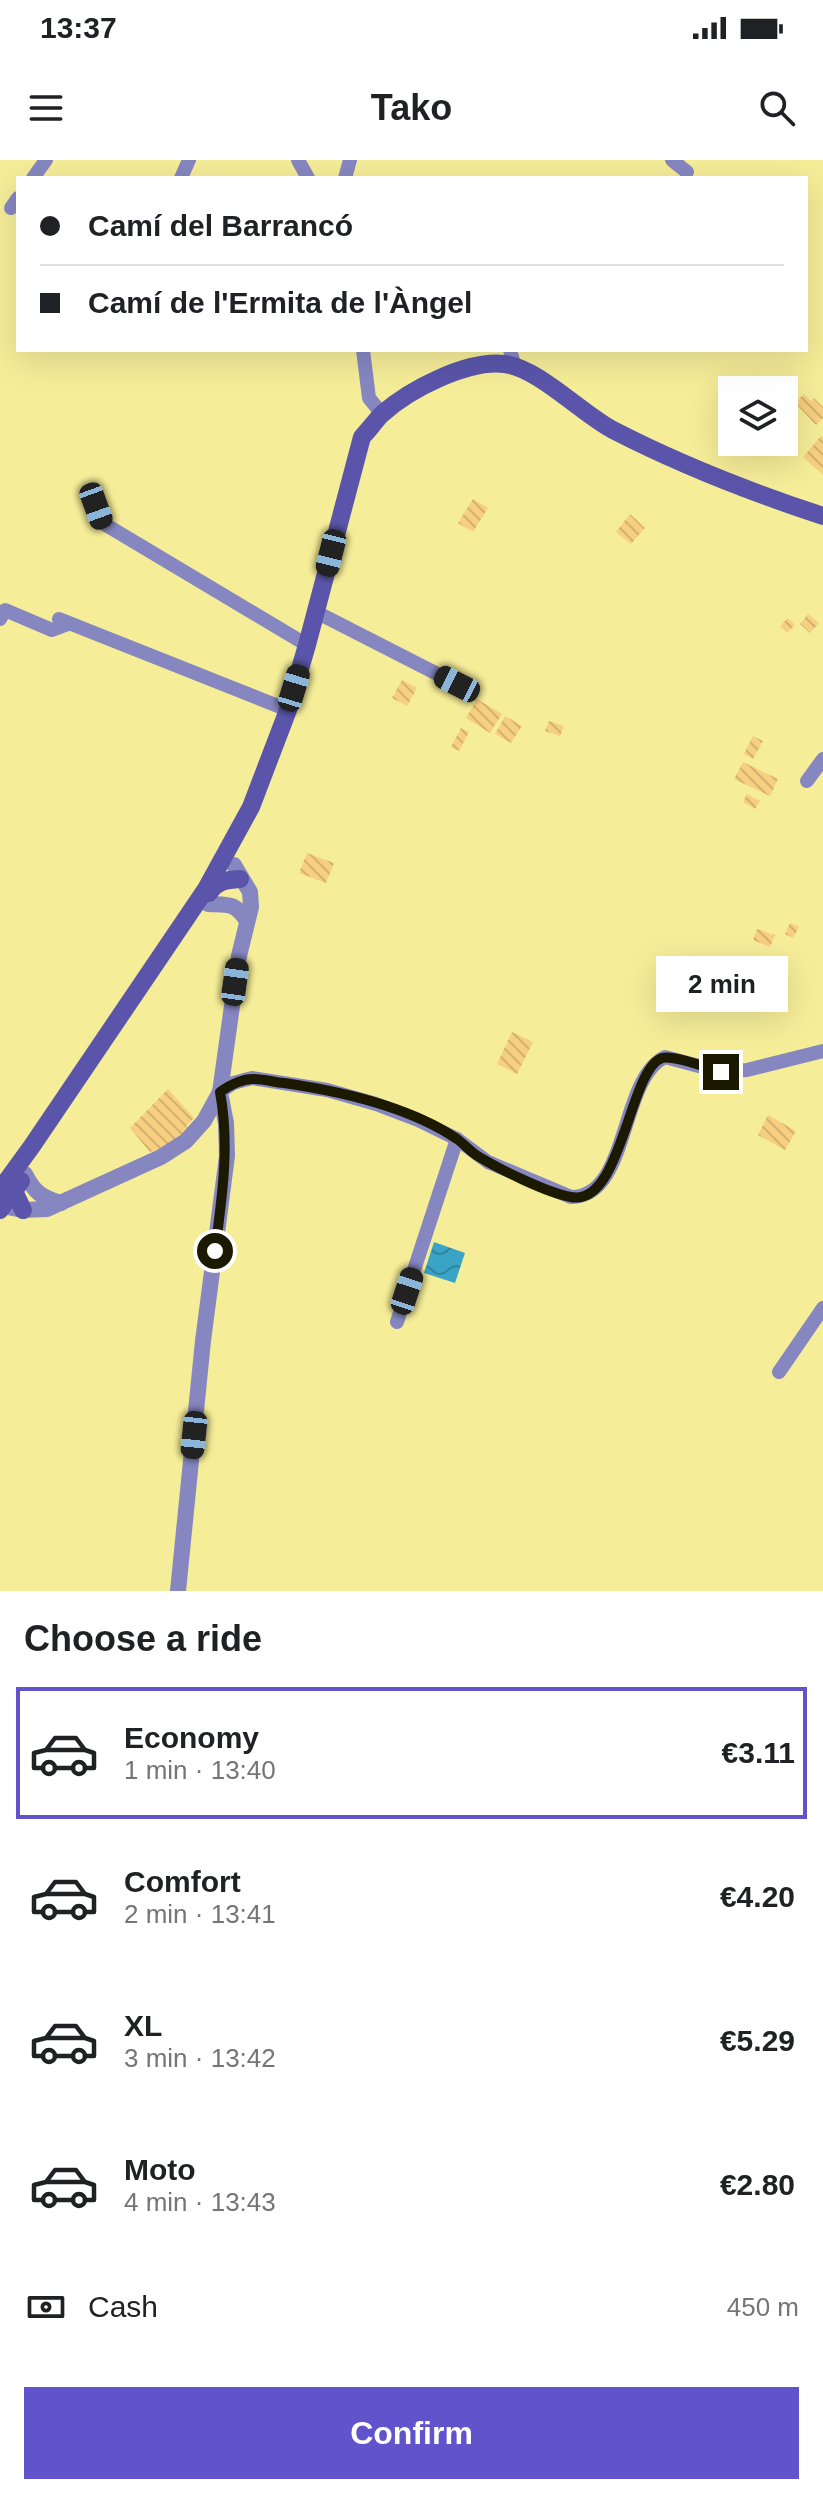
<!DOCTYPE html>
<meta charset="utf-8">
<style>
body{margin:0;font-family:Arial,sans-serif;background:#f2f2f2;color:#202124;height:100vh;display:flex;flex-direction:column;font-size:30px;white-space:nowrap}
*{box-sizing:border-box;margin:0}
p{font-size:26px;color:#757577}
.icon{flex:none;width:44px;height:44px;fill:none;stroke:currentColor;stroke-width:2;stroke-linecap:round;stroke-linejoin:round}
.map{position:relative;height:1431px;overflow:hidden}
.panel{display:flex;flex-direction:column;background:#fff;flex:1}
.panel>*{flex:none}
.hud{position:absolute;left:16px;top:16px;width:792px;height:176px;border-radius:0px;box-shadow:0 8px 32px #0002;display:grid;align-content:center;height:176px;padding:0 24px;background:#fff}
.buttons{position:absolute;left:718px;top:216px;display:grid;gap:16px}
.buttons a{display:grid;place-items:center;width:80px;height:80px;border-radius:0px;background:#fff;box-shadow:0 8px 32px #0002;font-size:40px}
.end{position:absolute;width:36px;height:36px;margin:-18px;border:10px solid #1c1901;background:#fff;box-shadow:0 0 0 4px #fff}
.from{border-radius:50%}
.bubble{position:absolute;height:56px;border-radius:0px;background:#fff;box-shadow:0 8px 32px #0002;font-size:26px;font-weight:800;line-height:56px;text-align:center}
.car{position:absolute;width:24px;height:48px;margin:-24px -12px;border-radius:10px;box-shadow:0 0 6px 2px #0007;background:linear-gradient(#222 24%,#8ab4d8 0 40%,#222 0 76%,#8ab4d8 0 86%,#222 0)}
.hud b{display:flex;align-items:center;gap:28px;height:76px;font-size:30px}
.hud b+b{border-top:2px solid #e0e0e0}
.hud i{width:20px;height:20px;background:#202124}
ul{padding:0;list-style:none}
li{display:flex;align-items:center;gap:24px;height:132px;margin:0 16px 12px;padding:0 8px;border:4px solid transparent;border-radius:0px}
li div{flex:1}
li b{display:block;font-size:30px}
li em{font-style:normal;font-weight:800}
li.active{border-color:#6053cc}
li>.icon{width:72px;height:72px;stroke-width:1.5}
h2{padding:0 24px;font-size:36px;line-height:96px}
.pay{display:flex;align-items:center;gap:20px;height:88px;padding:0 24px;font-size:30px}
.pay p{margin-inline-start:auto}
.action{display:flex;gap:16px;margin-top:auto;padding:16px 24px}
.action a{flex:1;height:92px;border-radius:0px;background:#6053cc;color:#fff;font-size:32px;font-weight:800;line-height:92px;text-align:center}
.status{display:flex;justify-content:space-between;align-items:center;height:56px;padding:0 40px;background:#fff;direction:ltr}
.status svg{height:22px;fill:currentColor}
header{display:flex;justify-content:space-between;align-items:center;height:104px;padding:0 24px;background:#fff;font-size:36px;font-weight:800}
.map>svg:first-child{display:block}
.water{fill:url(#water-waves)}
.building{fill:url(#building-back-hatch)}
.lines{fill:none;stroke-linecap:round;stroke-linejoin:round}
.minor{stroke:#8687c1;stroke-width:14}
.tertiary{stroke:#8687c1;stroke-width:16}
.secondary{stroke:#5a55aa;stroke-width:18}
.route{stroke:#1c1901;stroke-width:10}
</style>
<div class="status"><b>13:37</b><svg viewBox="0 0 49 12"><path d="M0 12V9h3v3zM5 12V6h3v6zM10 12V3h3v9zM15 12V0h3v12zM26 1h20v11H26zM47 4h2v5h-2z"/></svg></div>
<header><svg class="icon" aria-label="menu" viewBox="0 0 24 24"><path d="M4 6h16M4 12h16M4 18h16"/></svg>Tako<svg class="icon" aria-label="search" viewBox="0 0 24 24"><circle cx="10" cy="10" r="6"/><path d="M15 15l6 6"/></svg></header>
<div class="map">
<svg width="823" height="1431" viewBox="0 0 823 1431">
<defs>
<pattern id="water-waves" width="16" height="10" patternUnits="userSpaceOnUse" patternTransform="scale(2)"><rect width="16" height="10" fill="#3aa4c6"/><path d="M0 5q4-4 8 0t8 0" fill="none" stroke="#30859e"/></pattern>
<pattern id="building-back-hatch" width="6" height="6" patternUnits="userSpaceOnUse" patternTransform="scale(2)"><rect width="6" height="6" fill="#f7cf81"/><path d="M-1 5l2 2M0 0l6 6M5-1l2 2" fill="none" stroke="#d3b16e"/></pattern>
</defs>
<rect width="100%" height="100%" fill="#f5ed98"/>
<polygon class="water" points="434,1082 465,1093 455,1123 424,1113"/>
<g class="building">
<polygon points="804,234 811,241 814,238 823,247 823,258 816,265 795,243"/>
<polygon points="821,276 823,278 823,315 803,297"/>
<polygon points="473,339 488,348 473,372 458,363"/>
<polygon points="630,354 645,368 631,384 616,372"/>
<polygon points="808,454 819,463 810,473 800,464"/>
<polygon points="788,458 795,465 787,473 780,466"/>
<polygon points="402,520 417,528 407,546 392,538"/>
<polygon points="477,539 502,554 490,573 466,558"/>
<polygon points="505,556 522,566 511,583 495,574"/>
<polygon points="549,561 564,566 560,576 545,571"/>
<polygon points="461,568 469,572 459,591 451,587"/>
<polygon points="753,576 763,581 753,599 744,594"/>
<polygon points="743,602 778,619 770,636 734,619"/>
<polygon points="747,634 760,641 755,649 743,642"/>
<polygon points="307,693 334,703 326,723 299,713"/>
<polygon points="790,763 799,767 793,778 785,774"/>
<polygon points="757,769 775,775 770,787 753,780"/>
<polygon points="512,872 533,882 517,914 497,904"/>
<polygon points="168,929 194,958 186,966 190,970 166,987 150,992 130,968"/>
<polygon points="768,955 796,971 785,990 758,975"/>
</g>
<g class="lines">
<g class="minor">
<polyline points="298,0 308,18"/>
<polyline points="672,0 687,12"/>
<polyline points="33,18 46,0"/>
<polyline points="181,18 189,0"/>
<polyline points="345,18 350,0"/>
<polyline points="11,48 18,38"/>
<polyline points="363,190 369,238 382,254"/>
<polyline points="510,190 515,207"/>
<polyline points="90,331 101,362 307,485"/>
<polyline points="316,452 457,524"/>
<polyline points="0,459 5,450 52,470 68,464"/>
<polyline points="59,459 288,550"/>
<polyline points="807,621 823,599"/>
<path d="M220,932L233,923L252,918L327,930L376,944L418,960L457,979L488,1002L571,1037C630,1037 619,919 665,897L721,912L747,910L823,891"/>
<polyline points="397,1162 457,979"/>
<polyline points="779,1212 823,1148"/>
</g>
<g class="tertiary">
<path d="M208,744C228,745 235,742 247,761"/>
<path d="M25,1014C34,1032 42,1038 61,1043"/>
<polyline points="12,1048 23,1050 47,1049 161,997 186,981 204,961 220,932"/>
<polyline points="178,1431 203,1181 227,996 226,963 220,932 239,796 251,747 250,732 234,705"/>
</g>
<g class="secondary">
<path d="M209,733C217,721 226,720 240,719"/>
<polyline points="15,1021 14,1031 23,1050"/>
<path d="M0,1030L32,986L206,729L251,647L288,550L307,485L362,277C369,270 375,261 382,254C410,229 467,200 504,204C537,207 582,254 613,270C681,305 750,332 823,356"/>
<polyline points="0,1050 21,1021"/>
</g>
</g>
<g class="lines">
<path class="route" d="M215,1091C222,1037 230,986 220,932C230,925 241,919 253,919C263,919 274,922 284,923C339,931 410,947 457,979C464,984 469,990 476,995C497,1008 547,1033 571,1037C622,1047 629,909 662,898C674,895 708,908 721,912"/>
</g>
</svg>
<div class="buttons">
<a><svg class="icon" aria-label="layers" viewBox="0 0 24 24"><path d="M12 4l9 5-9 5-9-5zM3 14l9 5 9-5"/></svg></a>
</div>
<i class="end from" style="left:215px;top:1091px"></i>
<i class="end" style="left:721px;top:912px"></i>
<div class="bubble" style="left:656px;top:796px;width:132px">2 min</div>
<i class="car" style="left:96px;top:346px;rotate:160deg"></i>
<i class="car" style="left:331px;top:393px;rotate:194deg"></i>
<i class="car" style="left:457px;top:524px;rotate:297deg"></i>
<i class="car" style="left:294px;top:528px;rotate:17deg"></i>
<i class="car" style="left:235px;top:822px;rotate:8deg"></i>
<i class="car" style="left:407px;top:1131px;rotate:18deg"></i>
<i class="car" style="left:194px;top:1275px;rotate:186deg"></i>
<div class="hud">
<b><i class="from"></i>Camí del Barrancó</b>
<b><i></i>Camí de l'Ermita de l'Àngel</b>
</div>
</div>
<section class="panel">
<h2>Choose a ride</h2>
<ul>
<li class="active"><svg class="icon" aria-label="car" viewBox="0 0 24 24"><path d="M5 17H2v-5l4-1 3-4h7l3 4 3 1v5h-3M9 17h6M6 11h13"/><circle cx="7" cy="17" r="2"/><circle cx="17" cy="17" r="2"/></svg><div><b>Economy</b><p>1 min · 13:40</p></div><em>€3.11</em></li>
<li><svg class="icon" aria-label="car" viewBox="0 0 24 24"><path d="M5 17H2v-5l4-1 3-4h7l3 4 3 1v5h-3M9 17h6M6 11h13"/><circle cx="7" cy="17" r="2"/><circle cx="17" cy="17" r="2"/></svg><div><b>Comfort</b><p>2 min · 13:41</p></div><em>€4.20</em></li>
<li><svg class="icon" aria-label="car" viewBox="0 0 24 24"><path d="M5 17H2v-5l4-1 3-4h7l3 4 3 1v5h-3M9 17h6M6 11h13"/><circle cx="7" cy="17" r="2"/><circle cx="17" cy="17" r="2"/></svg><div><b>XL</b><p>3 min · 13:42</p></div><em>€5.29</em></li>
<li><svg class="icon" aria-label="car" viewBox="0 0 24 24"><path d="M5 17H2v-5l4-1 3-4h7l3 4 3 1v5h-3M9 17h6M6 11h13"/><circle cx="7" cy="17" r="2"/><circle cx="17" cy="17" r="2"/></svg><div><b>Moto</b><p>4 min · 13:43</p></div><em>€2.80</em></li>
</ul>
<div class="pay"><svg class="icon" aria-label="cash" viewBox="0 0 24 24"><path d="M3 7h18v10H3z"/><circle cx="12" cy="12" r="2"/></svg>Cash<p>450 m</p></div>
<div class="action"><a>Confirm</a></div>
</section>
